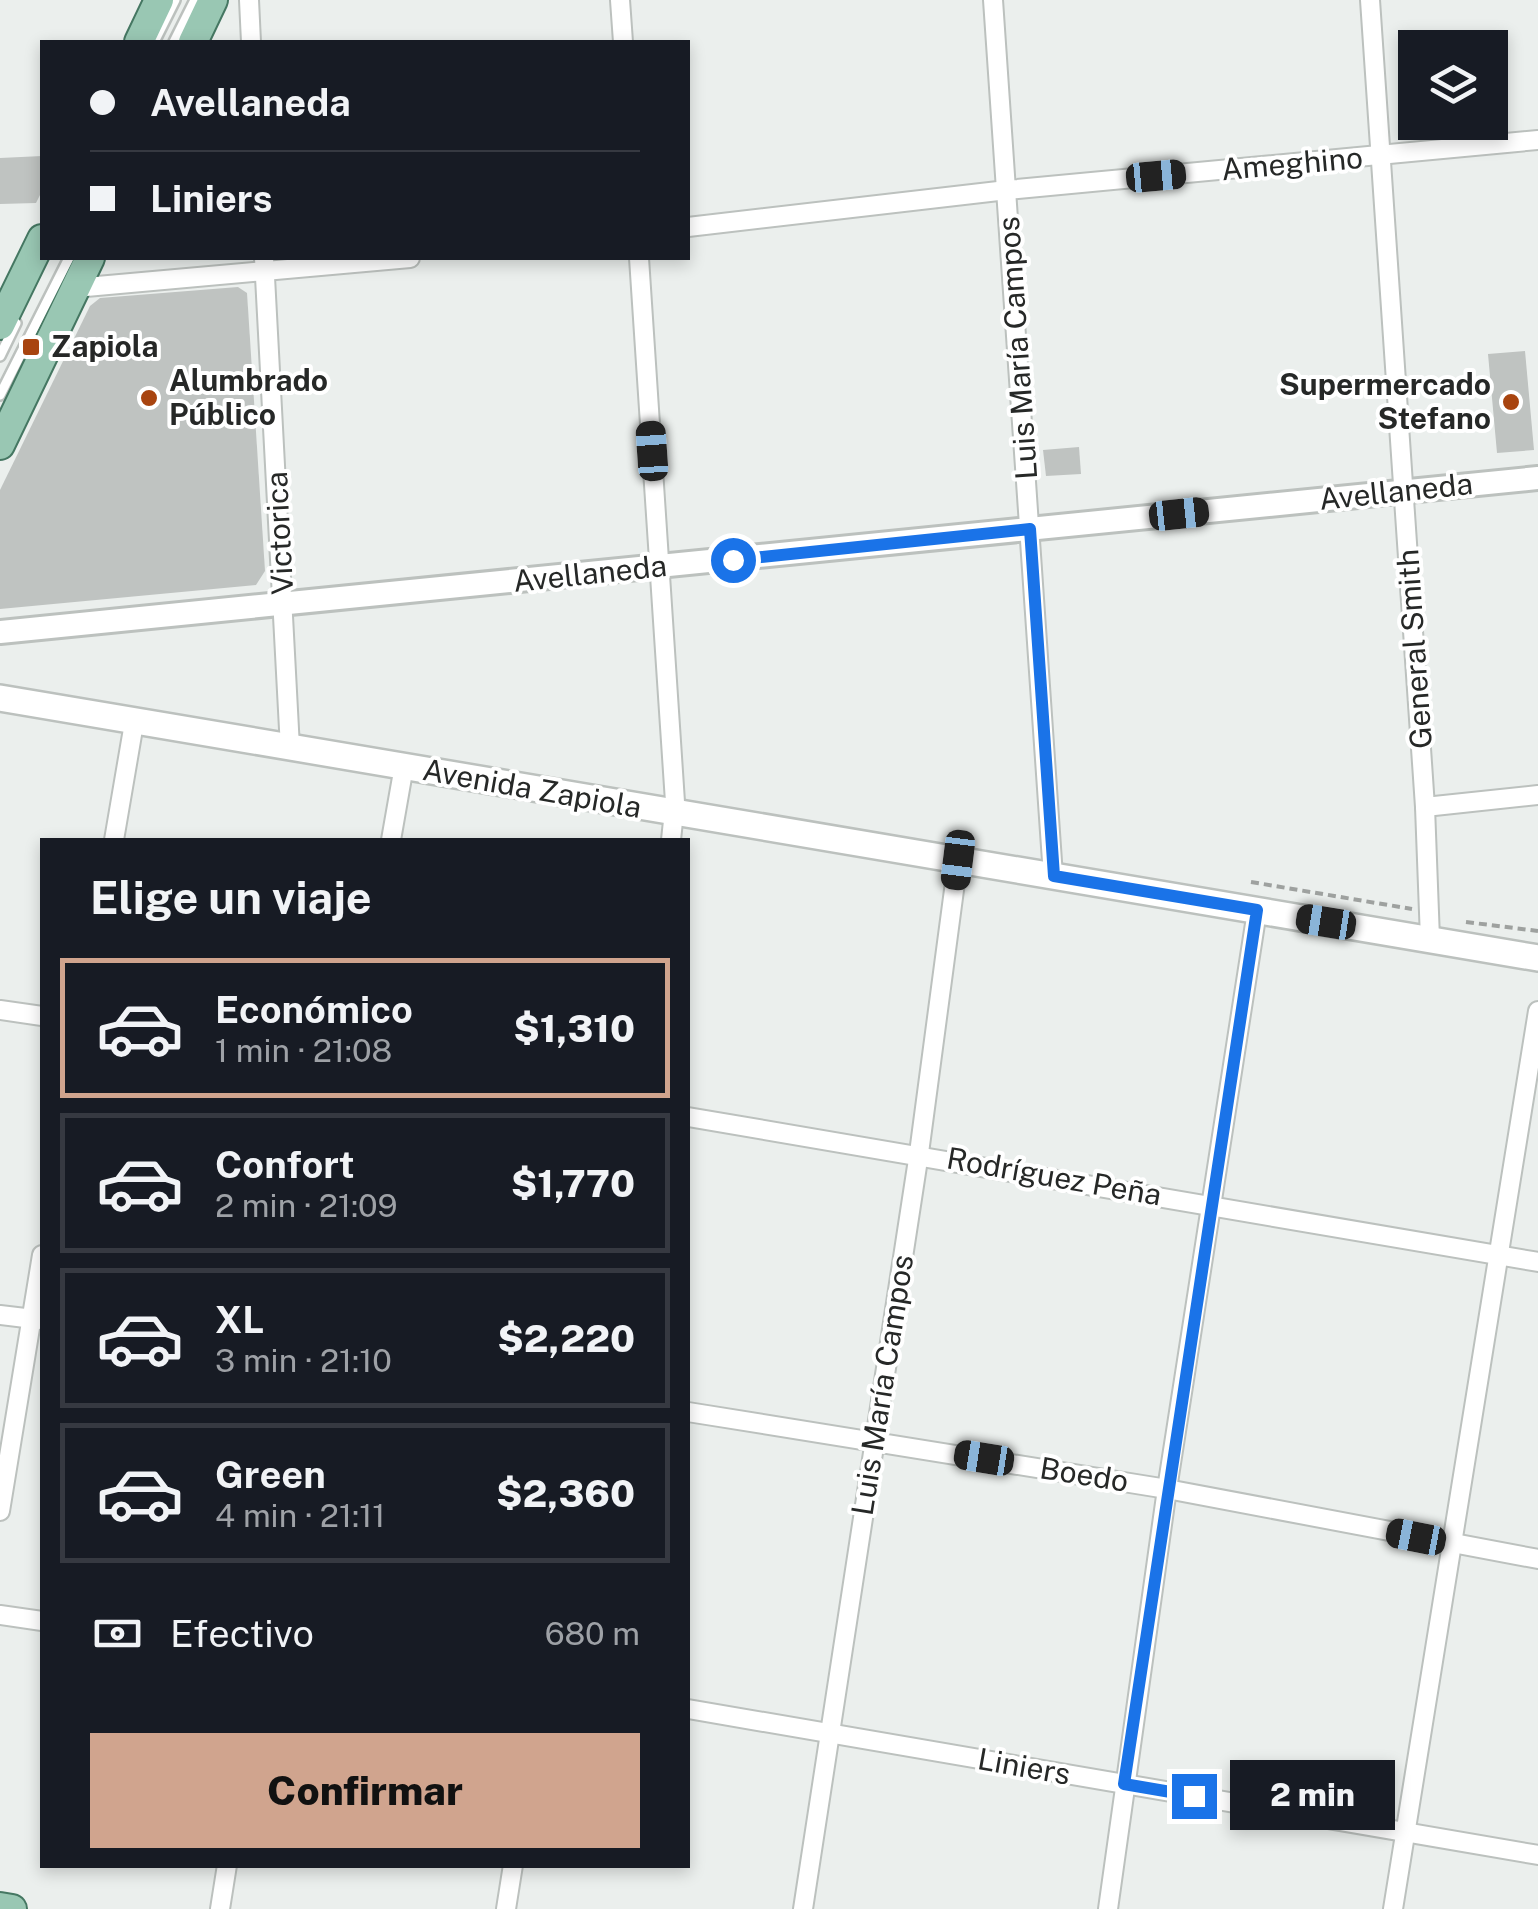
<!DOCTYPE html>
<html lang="es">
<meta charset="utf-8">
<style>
body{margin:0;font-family:"Public Sans",sans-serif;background:#242831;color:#f1f3f6;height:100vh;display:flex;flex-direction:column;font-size:38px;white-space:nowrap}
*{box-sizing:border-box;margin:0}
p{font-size:32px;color:#9ea1a6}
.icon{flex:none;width:55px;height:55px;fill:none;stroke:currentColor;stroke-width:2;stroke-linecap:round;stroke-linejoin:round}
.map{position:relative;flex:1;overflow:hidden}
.side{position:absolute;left:40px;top:838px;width:650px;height:1030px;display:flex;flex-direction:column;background:#171b24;border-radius:0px;box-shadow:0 5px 15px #0003}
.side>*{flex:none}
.top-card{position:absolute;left:40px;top:40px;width:650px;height:220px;border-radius:0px;box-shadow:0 5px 15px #0003;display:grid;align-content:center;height:220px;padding:0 50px;background:#171b24}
.fabs{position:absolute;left:1398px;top:30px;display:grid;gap:20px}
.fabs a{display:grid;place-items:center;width:110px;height:110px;border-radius:0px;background:#171b24;box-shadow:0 5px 15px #0003;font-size:50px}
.end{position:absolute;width:45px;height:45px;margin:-22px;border:12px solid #1a73e8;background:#fff;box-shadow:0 0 0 5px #fff}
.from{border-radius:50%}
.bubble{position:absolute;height:70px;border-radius:0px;background:#171b24;box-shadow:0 5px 15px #0003;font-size:32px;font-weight:800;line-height:70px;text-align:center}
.car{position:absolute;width:30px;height:60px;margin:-30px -15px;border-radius:12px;box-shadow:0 0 8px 2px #0007;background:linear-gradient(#222 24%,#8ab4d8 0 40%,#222 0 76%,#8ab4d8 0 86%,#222 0)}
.top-card b{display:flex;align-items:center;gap:35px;height:95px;font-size:38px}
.top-card b+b{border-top:2px solid #363941}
.top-card i{width:25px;height:25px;background:#f1f3f6}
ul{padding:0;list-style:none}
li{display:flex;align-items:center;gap:30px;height:140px;margin:0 20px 15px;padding:0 30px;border:5px solid #363941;border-radius:0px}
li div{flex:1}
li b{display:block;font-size:38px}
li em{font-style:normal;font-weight:800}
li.current{border-color:#d0a48e}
li>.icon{width:90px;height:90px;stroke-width:1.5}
h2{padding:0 50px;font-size:45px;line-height:120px}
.pay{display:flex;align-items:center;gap:25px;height:110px;padding:0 50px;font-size:38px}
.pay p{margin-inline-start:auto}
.primary-button{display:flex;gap:20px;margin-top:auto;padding:20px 50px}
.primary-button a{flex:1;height:115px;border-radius:0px;background:#d0a48e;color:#111;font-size:40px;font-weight:800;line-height:115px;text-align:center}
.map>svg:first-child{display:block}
.building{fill:#bfc3c1}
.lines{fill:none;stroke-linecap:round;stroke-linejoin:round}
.service-casing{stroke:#bcc1be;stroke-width:14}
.minor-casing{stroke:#bcc1be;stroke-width:22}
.tertiary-casing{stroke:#bcc1be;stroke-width:28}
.secondary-casing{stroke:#bcc1be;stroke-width:30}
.primary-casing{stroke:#457762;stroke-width:32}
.path{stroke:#9ea19f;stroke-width:4;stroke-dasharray:8 5;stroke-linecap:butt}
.service{stroke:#fff;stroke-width:9}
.minor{stroke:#fff;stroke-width:18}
.tertiary{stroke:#fff;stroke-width:22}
.secondary{stroke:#fff;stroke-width:25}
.primary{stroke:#99c7b3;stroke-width:28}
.route{stroke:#1a73e8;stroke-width:12}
.poi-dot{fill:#a8440f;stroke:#fff;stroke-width:4}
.labels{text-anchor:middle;stroke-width:8;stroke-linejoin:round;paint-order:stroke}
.street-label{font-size:30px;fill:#262827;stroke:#fff}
.poi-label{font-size:30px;font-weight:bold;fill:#262827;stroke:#fff;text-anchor:start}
</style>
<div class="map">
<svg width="1538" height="1909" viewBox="0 0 1538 1909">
<rect width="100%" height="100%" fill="#ebefed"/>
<g class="building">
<polygon points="42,156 42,191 36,203 0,204 0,158"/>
<polygon points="238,287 247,293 265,571 256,585 0,609 0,490 90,306 100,298"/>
<polygon points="1525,351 1534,450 1497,453 1488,354"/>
<polygon points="1079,447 1081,474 1046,476 1043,450"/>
</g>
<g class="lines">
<defs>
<g id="service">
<polyline points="156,38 175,0"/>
<polyline points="174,42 195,0"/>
<polyline points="0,356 16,323"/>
<polyline points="0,395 69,258"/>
</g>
<g id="minor">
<polyline points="249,0 251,42"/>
<polyline points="620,0 623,42"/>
<polyline points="993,0 1053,876"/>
<polyline points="1370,0 1425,807 1430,939"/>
<polyline points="688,227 1007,190 1538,140"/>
<polyline points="264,258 290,748"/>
<polyline points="639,258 675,802 671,840"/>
<polyline points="75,288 410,258"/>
<polyline points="1425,807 1538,795"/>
<polyline points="114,840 134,723"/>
<polyline points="391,840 404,766"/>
<polyline points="0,1010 42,1016"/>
<polyline points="688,1117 1538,1262"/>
<polyline points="0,1315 42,1320"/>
<polyline points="688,1412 1167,1489 1538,1559"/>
<polyline points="0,1511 42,1255"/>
<polyline points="0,1615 42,1621"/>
<polyline points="688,1709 1538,1855"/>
<polyline points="220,1909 227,1865"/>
<polyline points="506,1909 513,1865"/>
<polyline points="803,1909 919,1153 958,860"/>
<polyline points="1108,1909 1167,1489 1257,911"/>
<polyline points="1393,1909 1538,1011"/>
</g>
<polyline id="tertiary" points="0,632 1538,478"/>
<polyline id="secondary" points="0,698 1538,958"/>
<g id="primary">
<polyline points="139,42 159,0"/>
<polyline points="193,42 213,0"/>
<polyline points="0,325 42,239"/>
<polyline points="0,445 90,258"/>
<polyline points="0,1907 12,1909"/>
</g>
</defs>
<use href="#service" class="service-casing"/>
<use href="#minor" class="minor-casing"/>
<use href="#tertiary" class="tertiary-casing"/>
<use href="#secondary" class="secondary-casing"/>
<use href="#primary" class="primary-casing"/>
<g class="path">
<polyline points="1251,882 1412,909"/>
<polyline points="1466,922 1538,931"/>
</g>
<use href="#service" class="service"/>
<use href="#minor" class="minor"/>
<use href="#tertiary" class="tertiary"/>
<use href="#secondary" class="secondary"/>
<use href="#primary" class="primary"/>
</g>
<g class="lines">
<polyline class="route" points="733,560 1030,529 1054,876 1257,910 1124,1784 1194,1796"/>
</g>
<g class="poi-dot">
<rect x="21" y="337" width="20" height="20" rx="5"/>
<circle cx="149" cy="398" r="10"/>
<circle cx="1511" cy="402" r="10"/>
</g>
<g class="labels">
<g class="street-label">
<text transform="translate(1292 164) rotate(-5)" y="10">Ameghino</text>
<text transform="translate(1018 348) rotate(-94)" y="10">Luis María Campos</text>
<text transform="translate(1396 492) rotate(-6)" y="10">Avellaneda</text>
<text transform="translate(280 533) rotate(-93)" y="10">Victorica</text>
<text transform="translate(590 574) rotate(-6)" y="10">Avellaneda</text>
<text transform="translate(1415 649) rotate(-94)" y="10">General Smith</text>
<text transform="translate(532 789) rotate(10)" y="10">Avenida Zapiola</text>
<text transform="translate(1054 1177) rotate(10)" y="10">Rodríguez Peña</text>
<text transform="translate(883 1385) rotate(-81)" y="10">Luis María Campos</text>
<text transform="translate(1084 1475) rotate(9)" y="10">Boedo</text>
<text transform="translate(1024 1767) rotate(10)" y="10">Liniers</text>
</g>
<g class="poi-label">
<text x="51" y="357">Zapiola</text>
<text x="169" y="391">Alumbrado<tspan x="169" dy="34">Público</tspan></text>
<text x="1491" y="395" text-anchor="end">Supermercado<tspan x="1491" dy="34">Stefano</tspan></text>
</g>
</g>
</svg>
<div class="fabs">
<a><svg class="icon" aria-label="layers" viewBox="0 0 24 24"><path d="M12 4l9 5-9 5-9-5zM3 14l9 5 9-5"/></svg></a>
</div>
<i class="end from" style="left:733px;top:560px"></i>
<i class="end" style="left:1194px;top:1796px"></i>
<div class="bubble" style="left:1230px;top:1760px;width:165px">2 min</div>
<i class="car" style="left:1156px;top:176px;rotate:85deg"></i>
<i class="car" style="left:652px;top:451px;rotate:356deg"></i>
<i class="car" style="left:1179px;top:514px;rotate:84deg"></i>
<i class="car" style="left:958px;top:860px;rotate:187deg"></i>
<i class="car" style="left:1326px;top:922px;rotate:279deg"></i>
<i class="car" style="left:984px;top:1458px;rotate:279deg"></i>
<i class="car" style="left:1416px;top:1537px;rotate:281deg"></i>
<div class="top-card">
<b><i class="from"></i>Avellaneda</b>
<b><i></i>Liniers</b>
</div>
<section class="side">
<h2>Elige un viaje</h2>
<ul>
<li class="current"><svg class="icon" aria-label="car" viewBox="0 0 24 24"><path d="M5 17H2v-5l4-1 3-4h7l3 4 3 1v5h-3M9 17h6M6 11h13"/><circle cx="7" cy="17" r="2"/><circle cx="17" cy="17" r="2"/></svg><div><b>Económico</b><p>1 min · 21:08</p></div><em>$1,310</em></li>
<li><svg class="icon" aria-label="car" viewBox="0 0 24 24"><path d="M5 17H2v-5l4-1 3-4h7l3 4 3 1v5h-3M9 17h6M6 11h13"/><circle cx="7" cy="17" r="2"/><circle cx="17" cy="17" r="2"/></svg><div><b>Confort</b><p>2 min · 21:09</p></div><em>$1,770</em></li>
<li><svg class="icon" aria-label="car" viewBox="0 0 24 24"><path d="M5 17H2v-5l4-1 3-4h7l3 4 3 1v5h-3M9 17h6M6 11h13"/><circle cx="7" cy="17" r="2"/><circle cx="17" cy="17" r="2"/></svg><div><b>XL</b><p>3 min · 21:10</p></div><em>$2,220</em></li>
<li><svg class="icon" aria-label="car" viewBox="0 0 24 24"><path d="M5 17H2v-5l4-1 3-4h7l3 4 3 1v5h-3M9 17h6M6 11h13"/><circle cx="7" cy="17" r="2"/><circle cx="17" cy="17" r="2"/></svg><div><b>Green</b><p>4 min · 21:11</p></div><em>$2,360</em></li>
</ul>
<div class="pay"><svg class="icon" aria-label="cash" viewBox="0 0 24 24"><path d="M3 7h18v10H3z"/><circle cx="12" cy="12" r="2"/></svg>Efectivo<p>680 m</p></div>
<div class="primary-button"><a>Confirmar</a></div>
</section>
</div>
